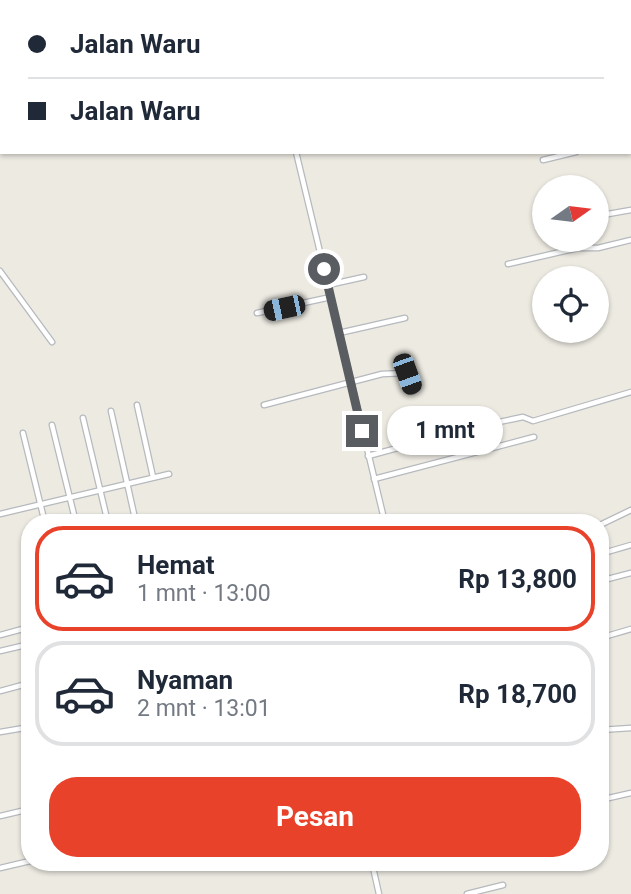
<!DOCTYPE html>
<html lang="id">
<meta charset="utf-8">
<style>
body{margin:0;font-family:Roboto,sans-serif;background:#f2f2f3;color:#1f2937;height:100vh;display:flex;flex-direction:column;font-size:26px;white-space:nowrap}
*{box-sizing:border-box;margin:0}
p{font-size:23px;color:#747a83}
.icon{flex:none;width:38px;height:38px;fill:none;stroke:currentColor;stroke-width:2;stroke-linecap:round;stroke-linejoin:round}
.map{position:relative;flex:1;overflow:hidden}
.drawer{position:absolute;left:21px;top:514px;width:588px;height:357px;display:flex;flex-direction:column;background:#fff;border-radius:28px;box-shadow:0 2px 5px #0004}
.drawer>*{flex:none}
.guide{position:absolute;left:0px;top:0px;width:632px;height:154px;box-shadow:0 2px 5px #0004;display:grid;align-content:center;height:154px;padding:0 28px;background:#fff}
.needle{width:46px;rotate:76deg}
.fabs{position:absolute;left:532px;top:175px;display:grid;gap:14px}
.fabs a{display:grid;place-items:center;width:77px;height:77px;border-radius:50%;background:#fff;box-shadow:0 2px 5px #0004;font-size:35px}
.end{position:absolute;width:32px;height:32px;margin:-16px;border:9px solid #595d62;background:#fff;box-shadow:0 0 0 4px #fff}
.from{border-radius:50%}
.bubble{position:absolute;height:49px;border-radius:24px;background:#fff;box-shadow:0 2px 5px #0004;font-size:23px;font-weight:700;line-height:49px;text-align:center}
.car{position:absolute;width:21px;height:42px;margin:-21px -10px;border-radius:9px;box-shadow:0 0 5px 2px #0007;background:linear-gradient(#222 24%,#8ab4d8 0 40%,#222 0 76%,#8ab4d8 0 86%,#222 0)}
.guide b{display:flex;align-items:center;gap:24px;height:66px;font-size:26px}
.guide b+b{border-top:2px solid #e0e1e3}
.guide i{width:18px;height:18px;background:#1f2937}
ul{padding:12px 0 0;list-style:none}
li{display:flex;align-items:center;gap:21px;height:105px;margin:0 14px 10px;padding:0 14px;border:4px solid #e0e1e3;border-radius:28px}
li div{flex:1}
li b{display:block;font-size:26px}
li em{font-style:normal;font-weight:700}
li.on{border-color:#e8422b}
li>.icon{width:63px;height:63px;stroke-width:1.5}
.button{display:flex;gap:14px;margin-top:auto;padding:14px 28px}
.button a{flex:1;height:80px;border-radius:28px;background:#e8422b;color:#fff;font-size:28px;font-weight:700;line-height:80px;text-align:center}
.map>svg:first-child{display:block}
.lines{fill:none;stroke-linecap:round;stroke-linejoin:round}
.minor-casing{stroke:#b6b9be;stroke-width:7}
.tertiary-casing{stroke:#b6b9be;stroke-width:9}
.minor{stroke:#fff;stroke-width:4.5}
.tertiary{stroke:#fff;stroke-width:6}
.route{stroke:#595d62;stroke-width:9}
</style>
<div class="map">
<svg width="631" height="894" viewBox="0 0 631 894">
<rect width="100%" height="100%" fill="#eceae1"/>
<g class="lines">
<defs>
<g id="minor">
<polyline points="127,0 130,2"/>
<polyline points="561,0 565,2"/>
<polyline points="144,2 145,0"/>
<polyline points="174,2 175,0"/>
<polyline points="209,2 210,0"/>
<polyline points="556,2 557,0"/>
<polyline points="0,125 2,125"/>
<polyline points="630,130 631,130"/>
<polyline points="296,152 385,523"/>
<polyline points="543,160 576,152"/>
<polyline points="597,216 631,210"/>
<polyline points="508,264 578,248 598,248 631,240"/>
<polyline points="0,271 52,342"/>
<polyline points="328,285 364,277"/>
<polyline points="257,313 331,297"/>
<polyline points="339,333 405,318"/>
<polyline points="137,405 153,477"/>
<polyline points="264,405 382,374 406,373 413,391"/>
<polyline points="111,411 136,523"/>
<polyline points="83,418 108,523"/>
<polyline points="52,425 76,523"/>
<polyline points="23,433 45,523"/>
<polyline points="368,456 475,427 523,417 533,421 631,392"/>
<polyline points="374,479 534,437"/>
<polyline points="0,514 169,474"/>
<polyline points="600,525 631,510"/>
<polyline points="600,554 631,545"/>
<polyline points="600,581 631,573"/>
<polyline points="0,635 30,627"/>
<polyline points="600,638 631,629"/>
<polyline points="0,651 30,644"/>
<polyline points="0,691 30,683"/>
<polyline points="600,730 631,728"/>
<polyline points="0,732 30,727"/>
<polyline points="600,800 631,793"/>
<polyline points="0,816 30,809"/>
<polyline points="372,863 379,894"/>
<polyline points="0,868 30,861"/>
<polyline points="467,894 503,885"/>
</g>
<g id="tertiary">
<polyline points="614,2 615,0"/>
<polyline points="630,20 631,20"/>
<polyline points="630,133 631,137"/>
</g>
</defs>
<use href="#minor" class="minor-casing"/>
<use href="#tertiary" class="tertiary-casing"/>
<use href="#minor" class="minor"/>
<use href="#tertiary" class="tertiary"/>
</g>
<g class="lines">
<polyline class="route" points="324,269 362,431"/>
</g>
</svg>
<div class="fabs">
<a><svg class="needle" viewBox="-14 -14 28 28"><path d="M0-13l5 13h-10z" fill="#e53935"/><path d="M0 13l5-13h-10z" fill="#747a83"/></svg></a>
<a><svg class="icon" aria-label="locate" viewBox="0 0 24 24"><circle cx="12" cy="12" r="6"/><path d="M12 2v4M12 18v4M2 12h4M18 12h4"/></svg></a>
</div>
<i class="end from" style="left:324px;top:269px"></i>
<i class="end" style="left:362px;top:431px"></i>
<div class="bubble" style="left:387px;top:406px;width:116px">1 mnt</div>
<i class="car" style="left:284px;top:308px;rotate:258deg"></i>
<i class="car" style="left:407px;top:374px;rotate:160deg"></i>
<div class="guide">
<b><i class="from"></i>Jalan Waru</b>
<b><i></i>Jalan Waru</b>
</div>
<section class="drawer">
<ul>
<li class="on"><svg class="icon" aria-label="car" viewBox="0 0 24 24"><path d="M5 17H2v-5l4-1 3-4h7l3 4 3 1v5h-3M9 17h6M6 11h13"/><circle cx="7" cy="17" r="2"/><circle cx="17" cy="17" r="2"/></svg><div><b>Hemat</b><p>1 mnt · 13:00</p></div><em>Rp 13,800</em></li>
<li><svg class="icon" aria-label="car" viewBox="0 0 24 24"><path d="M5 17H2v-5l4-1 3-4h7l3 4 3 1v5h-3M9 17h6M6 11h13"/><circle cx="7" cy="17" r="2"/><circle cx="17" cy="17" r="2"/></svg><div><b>Nyaman</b><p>2 mnt · 13:01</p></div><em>Rp 18,700</em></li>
</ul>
<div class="button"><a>Pesan</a></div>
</section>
</div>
